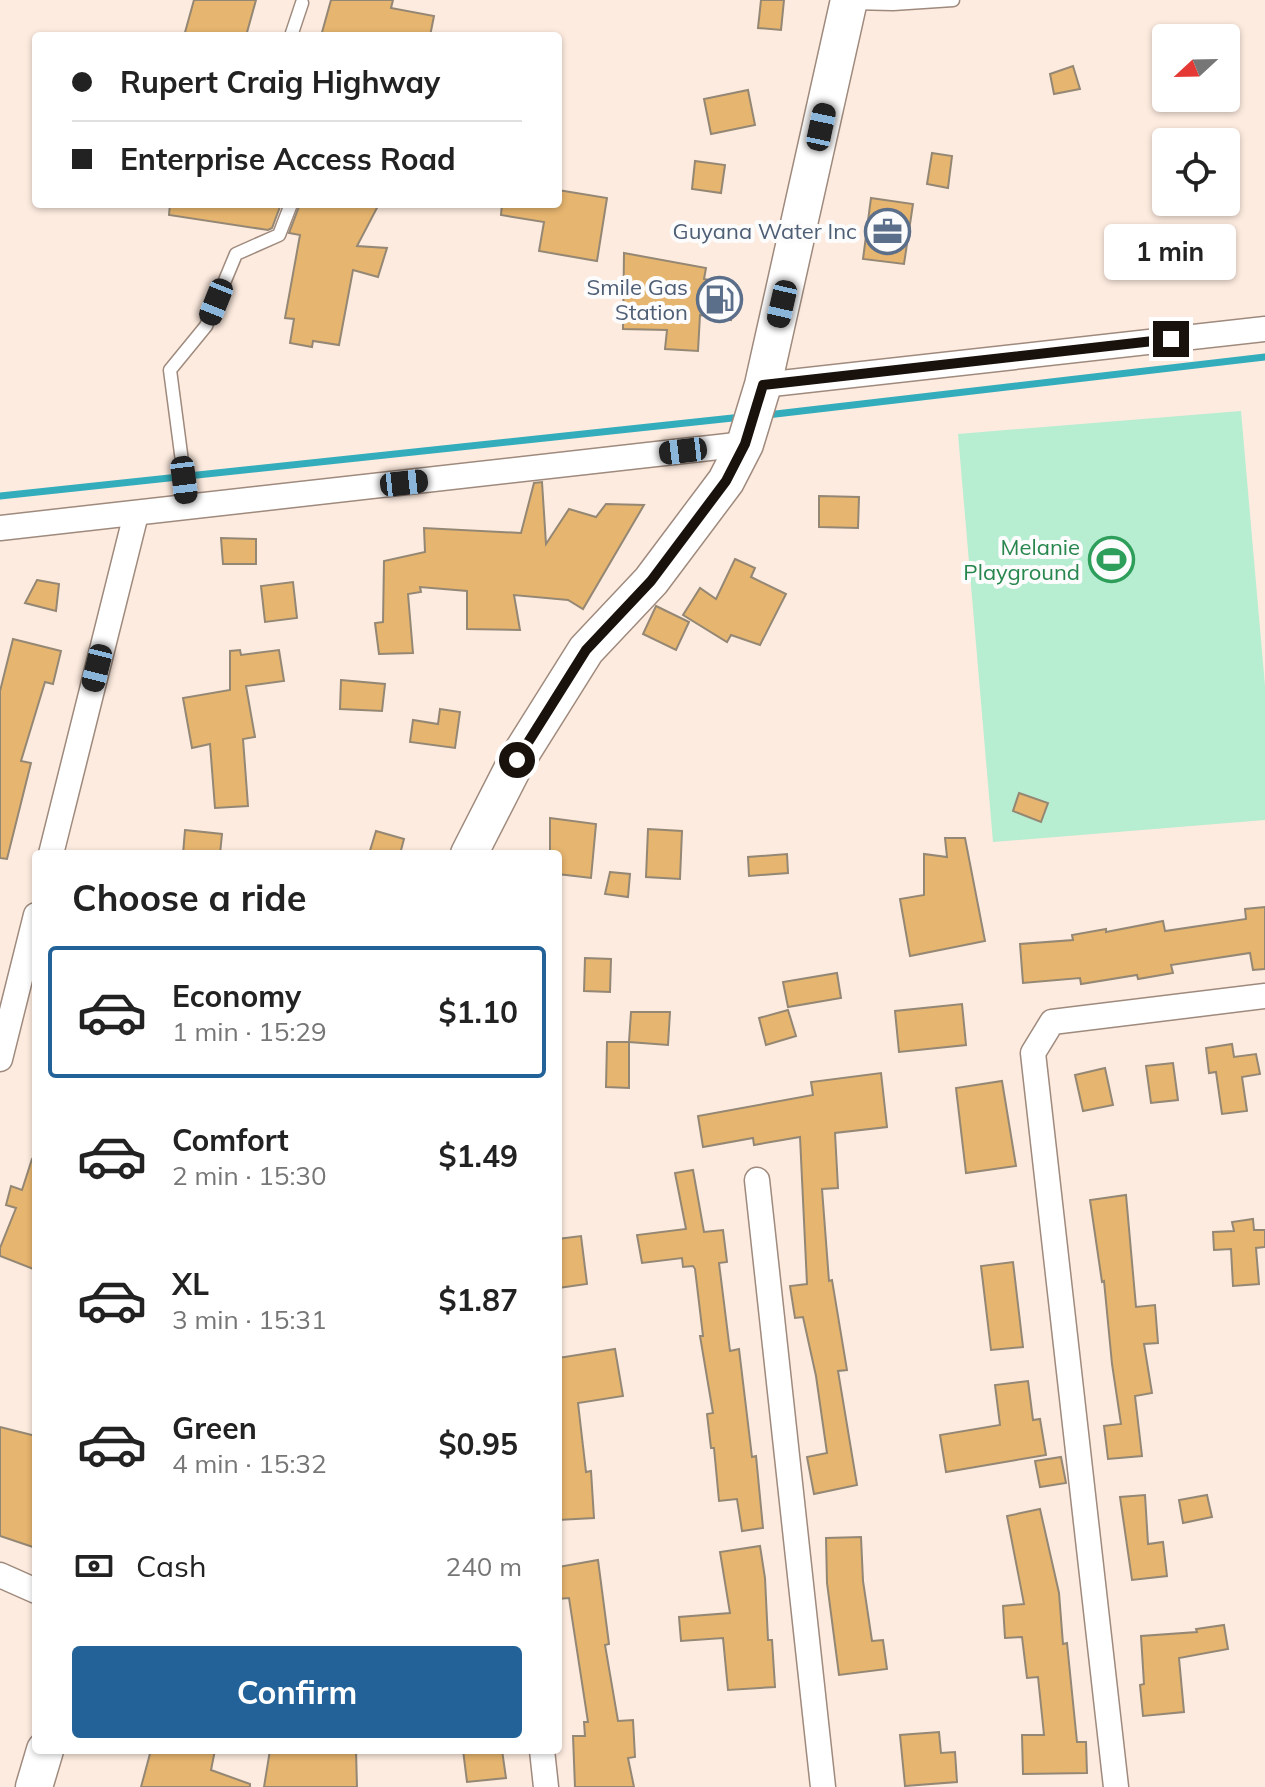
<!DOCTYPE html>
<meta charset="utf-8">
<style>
body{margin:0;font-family:Mulish,sans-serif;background:#f6f6f6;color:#222;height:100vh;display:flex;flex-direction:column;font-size:30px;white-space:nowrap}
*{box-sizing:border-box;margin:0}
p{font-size:26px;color:#767676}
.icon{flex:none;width:44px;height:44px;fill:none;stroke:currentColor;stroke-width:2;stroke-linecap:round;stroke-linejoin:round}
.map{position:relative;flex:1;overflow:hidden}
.sheet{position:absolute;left:32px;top:850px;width:530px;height:904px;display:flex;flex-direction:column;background:#fff;border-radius:8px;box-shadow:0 2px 6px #0004}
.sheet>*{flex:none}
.top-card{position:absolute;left:32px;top:32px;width:530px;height:176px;border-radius:8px;box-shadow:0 2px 6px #0004;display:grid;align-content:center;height:176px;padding:0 40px;background:#fff}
.needle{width:52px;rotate:248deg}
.tools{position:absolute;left:1152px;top:24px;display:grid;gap:16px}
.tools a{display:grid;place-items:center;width:88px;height:88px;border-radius:8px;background:#fff;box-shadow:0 2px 6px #0004;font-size:40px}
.end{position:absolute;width:36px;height:36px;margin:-18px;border:10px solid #18110c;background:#fff;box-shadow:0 0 0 4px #fff}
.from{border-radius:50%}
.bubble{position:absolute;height:56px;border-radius:8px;background:#fff;box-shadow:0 2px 6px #0004;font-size:26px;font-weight:700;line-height:56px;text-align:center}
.car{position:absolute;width:24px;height:48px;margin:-24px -12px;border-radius:10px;box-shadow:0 0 6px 2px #0007;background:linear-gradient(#222 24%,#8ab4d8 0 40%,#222 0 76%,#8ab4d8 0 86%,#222 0)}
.top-card b{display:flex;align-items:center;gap:28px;height:76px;font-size:30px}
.top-card b+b{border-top:2px solid #e0e0e0}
.top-card i{width:20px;height:20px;background:#222}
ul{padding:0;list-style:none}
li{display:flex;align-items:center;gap:24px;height:132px;margin:0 16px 12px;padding:0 24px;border:4px solid transparent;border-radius:8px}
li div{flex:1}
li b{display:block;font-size:30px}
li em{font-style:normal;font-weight:700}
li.active{border-color:#226298}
li>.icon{width:72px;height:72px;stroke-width:1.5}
h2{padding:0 40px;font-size:36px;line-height:96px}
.pay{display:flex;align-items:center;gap:20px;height:88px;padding:0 40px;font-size:30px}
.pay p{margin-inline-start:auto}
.cta{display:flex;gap:16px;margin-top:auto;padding:16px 40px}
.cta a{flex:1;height:92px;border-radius:8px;background:#226298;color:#fff;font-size:32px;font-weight:700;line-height:92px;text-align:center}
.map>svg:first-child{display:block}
.grass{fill:#b7edd1}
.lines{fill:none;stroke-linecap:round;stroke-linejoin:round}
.stream{stroke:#33adbb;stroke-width:7}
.building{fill:#e6b56f;stroke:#948774;stroke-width:2}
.service-casing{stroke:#9f8a7d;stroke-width:15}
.minor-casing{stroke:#9f8a7d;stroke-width:27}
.primary-casing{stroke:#9f8a7d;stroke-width:39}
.service{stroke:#fff;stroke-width:12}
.minor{stroke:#fff;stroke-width:24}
.primary{stroke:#fff;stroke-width:36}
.route{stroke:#18110c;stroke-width:10}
.labels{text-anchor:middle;stroke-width:8;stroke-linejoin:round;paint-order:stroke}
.service-label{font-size:22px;fill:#4e5e75;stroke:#fcfcfc;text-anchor:end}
.leisure-label{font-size:22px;fill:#27864d;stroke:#fcfcfc;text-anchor:end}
</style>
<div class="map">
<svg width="1265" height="1787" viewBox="0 0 1265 1787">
<rect width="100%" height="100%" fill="#fdebdf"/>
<polygon class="grass" points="1241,411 1265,686 1265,820 993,842 958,434"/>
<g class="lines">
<g class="stream">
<polyline points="767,415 1265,357"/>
<polyline points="0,496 742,417"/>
</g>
</g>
<g class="building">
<polygon points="194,0 256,0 246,36 184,36"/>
<polygon points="331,0 393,0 391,8 434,16 430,36 321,36"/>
<polygon points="761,0 784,0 781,30 758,28"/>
<polygon points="1073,66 1080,89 1054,94 1050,74"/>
<polygon points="748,90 755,125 711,134 704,99"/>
<polygon points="932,153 952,156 948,188 927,184"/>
<polygon points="695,161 725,165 721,193 692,189"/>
<polygon points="558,190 607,198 597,261 539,251 544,222 501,215 502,204 558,204"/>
<polygon points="871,198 913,204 904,264 863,259"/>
<polygon points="170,204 281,204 272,228 268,230 169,215"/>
<polygon points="300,204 379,204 357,246 387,248 378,277 353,270 339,345 313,341 312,347 290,343 294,319 285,318 300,235 289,233"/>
<polygon points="624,253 706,268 704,279 737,285 731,320 700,315 698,351 665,349 667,330 623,329"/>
<polygon points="542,482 546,544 569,509 596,517 606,504 644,505 583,609 568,600 514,595 520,630 467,629 467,591 420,587 421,592 408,594 413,653 379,654 375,623 383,622 384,561 425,552 424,528 521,533 534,483"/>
<polygon points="819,496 859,497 858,528 819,527"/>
<polygon points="221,538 256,539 256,564 223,564"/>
<polygon points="735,559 755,568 751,577 786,594 760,645 731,635 727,642 683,615 700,588 716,599"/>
<polygon points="37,580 59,584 56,611 25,603"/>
<polygon points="293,582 297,618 265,622 261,586"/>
<polygon points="656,606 689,622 676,650 643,634"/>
<polygon points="13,639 61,651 53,684 45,682 21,761 31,763 7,859 0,858 0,691"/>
<polygon points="240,650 241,655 279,650 284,681 246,686 255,737 243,739 248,806 215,808 210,744 192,748 183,698 230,690 230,651"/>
<polygon points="341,680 385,684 382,711 340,709"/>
<polygon points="440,709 460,712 455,748 410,742 413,720 438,724"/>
<polygon points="1019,793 1048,803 1041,822 1013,811"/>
<polygon points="550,818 596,824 591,878 558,874 558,854 550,854"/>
<polygon points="648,829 682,831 680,879 646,877"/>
<polygon points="185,830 222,834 220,854 183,854"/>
<polygon points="376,831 404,839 400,854 369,854"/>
<polygon points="945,838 965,838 985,941 910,956 900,899 924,895 924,854 947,857"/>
<polygon points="787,854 788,873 749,876 748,857"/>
<polygon points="610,872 630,874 628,897 605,894"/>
<polygon points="1265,907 1265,969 1253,970 1250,953 1171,965 1173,973 1138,979 1137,975 1081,984 1080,978 1023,983 1020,944 1073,940 1072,935 1106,929 1106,932 1163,921 1165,931 1246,919 1245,909"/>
<polygon points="585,958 611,959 610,992 584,991"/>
<polygon points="837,973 841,998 788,1007 783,982"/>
<polygon points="962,1004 966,1045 899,1052 895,1011"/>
<polygon points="788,1010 796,1036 766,1045 759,1018"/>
<polygon points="631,1012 670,1012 668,1045 629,1042"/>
<polygon points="607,1042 629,1042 629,1088 606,1087"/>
<polygon points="1232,1044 1234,1057 1256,1054 1260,1074 1242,1077 1247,1111 1222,1114 1216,1072 1209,1073 1206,1048"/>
<polygon points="1173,1063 1178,1100 1151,1103 1146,1066"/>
<polygon points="1105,1068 1113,1105 1083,1111 1075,1075"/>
<polygon points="881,1073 887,1127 835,1133 838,1188 822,1189 829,1281 832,1280 847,1370 838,1371 857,1485 814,1494 807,1457 827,1453 816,1376 803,1317 795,1318 790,1286 807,1284 800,1137 754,1145 753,1138 703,1147 698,1116 813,1095 811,1082"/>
<polygon points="1002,1081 1016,1166 966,1173 956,1088"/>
<polygon points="32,1159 36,1160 36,1270 0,1256 0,1248 16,1208 6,1205 11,1186 22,1190"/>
<polygon points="693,1170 704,1232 723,1230 727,1262 719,1263 730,1351 739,1349 752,1457 756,1456 763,1528 742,1531 737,1499 719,1501 714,1448 711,1448 707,1414 713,1413 700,1336 703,1336 695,1269 693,1266 683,1267 682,1258 642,1263 637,1235 686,1229 675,1173"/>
<polygon points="1126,1195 1136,1307 1155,1305 1158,1343 1144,1344 1152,1393 1135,1396 1142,1456 1108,1459 1104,1426 1121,1424 1112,1364 1104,1281 1102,1282 1090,1200"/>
<polygon points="1253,1219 1254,1230 1265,1230 1265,1247 1256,1248 1259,1284 1233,1286 1231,1249 1214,1250 1213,1232 1234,1231 1232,1222"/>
<polygon points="581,1236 587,1284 558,1288 558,1239"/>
<polygon points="1013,1262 1023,1347 991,1350 981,1266"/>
<polygon points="615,1349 623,1396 578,1403 586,1472 591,1471 594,1518 558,1520 558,1358"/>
<polygon points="1028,1381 1033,1420 1040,1419 1046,1455 946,1472 940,1435 1000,1425 995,1385"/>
<polygon points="0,1427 36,1436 36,1548 0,1536"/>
<polygon points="1061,1457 1066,1483 1040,1487 1035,1461"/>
<polygon points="1145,1495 1148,1544 1163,1542 1167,1576 1132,1580 1120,1497"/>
<polygon points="1207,1495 1212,1517 1183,1523 1179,1500"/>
<polygon points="1040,1509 1059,1593 1063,1644 1067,1643 1077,1742 1086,1742 1087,1773 1023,1774 1022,1735 1044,1735 1038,1677 1027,1678 1022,1637 1005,1638 1003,1606 1024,1604 1007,1516"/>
<polygon points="861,1537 863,1581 872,1641 883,1640 887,1669 839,1675 827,1583 826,1538"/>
<polygon points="760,1546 765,1578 768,1640 772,1640 775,1687 728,1690 723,1638 681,1641 679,1617 730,1613 720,1552"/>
<polygon points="598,1560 609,1644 605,1645 618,1721 633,1720 635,1757 628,1758 634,1787 575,1787 573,1736 585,1736 584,1722 588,1722 569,1598 558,1599 558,1567"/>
<polygon points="1224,1625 1228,1649 1179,1658 1184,1712 1143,1716 1140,1685 1144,1684 1141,1636 1197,1632 1196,1629"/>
<polygon points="939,1732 941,1753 955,1752 957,1782 905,1786 900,1735"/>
<polygon points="151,1750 215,1750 211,1770 250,1784 250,1787 141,1787"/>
<polygon points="270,1750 356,1750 357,1787 264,1787"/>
<polygon points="463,1750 502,1750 506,1778 467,1782"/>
</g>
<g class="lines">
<defs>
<g id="service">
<polyline points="852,3 893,4 953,0"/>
<polyline points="291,36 302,3"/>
<polyline points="188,507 170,370 206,326 236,254 279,235 291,204"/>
</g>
<g id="minor">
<polyline points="763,385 1265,329"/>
<polyline points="0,528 745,444"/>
<polyline points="51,854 136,514"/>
<polyline points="0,1059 36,915"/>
<polyline points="757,1180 823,1787"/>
<polyline points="0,1575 36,1591"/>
<polyline points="542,1750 546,1787"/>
<polyline points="1116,1787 1033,1053 1052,1022 1265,996"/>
</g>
<g id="primary">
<polyline points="469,854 517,760 586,650 651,581 726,481 745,444 763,385 849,0"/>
<polyline points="34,1787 45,1750"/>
</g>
</defs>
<use href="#service" class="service-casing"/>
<use href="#minor" class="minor-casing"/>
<use href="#primary" class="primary-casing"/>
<use href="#service" class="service"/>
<use href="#minor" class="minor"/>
<use href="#primary" class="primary"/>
</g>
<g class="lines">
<polyline class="route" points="517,760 586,650 651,581 726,481 745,444 763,385 1171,339"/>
</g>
<defs>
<symbol id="office-ring" viewBox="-11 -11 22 22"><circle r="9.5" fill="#fcfcfc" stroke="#5c6f8a" stroke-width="1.5"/><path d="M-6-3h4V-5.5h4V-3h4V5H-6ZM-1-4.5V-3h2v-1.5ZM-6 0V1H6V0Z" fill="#5c6f8a"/></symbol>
<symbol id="fuel-ring" viewBox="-11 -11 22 22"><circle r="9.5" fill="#fcfcfc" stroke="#5c6f8a" stroke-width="1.5"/><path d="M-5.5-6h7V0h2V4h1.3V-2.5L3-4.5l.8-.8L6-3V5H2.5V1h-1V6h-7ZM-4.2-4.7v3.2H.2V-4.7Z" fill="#5c6f8a"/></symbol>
<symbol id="stadium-ring" viewBox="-11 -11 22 22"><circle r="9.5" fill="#fcfcfc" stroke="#2e9e5b" stroke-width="1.5"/><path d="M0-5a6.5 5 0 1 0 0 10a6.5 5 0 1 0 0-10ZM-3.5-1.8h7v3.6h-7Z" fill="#2e9e5b"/></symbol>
</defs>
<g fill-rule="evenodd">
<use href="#office-ring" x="862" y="206" width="51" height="51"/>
<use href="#fuel-ring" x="694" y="274" width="51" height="51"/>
<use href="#stadium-ring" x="1086" y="534" width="51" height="51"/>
</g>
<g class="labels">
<g class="service-label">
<text x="857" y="239">Guyana Water Inc</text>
<text x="688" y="295">Smile Gas<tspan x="688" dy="25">Station</tspan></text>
</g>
<g class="leisure-label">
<text x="1080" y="555">Melanie<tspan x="1080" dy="25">Playground</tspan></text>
</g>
</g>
</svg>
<div class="tools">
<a><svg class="needle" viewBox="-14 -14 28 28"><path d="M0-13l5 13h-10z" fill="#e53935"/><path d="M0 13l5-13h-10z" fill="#767676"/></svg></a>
<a><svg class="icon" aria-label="locate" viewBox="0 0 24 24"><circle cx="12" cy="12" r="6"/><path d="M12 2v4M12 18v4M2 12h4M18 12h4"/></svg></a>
</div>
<i class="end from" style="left:517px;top:760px"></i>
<i class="end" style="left:1171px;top:339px"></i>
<div class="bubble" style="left:1104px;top:224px;width:132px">1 min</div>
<i class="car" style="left:821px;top:127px;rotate:12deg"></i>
<i class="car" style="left:216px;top:302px;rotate:202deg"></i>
<i class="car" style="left:782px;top:304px;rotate:193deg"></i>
<i class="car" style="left:683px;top:451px;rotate:263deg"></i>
<i class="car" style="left:184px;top:480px;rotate:173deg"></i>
<i class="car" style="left:404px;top:483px;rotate:84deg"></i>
<i class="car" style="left:97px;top:668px;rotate:194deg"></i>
<div class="top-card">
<b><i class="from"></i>Rupert Craig Highway</b>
<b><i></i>Enterprise Access Road</b>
</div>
<section class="sheet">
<h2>Choose a ride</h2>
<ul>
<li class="active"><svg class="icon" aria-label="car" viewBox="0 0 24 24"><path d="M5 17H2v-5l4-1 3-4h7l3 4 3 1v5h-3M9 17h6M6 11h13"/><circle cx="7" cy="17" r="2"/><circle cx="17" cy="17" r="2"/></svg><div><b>Economy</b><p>1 min · 15:29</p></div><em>$1.10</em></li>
<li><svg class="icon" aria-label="car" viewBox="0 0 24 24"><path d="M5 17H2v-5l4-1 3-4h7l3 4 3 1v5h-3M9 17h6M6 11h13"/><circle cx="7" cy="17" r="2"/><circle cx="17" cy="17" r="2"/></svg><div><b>Comfort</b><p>2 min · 15:30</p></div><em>$1.49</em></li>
<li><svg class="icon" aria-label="car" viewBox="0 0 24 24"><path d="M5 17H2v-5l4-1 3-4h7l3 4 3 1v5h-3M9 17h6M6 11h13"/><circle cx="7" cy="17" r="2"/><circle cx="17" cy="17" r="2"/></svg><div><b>XL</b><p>3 min · 15:31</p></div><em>$1.87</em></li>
<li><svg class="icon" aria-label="car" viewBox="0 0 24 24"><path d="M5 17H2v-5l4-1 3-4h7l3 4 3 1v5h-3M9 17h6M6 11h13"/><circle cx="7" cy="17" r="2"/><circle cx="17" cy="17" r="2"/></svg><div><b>Green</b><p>4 min · 15:32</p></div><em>$0.95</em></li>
</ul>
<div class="pay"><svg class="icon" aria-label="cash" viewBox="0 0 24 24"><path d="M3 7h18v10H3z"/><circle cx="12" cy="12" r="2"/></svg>Cash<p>240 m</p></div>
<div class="cta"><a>Confirm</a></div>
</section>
</div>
